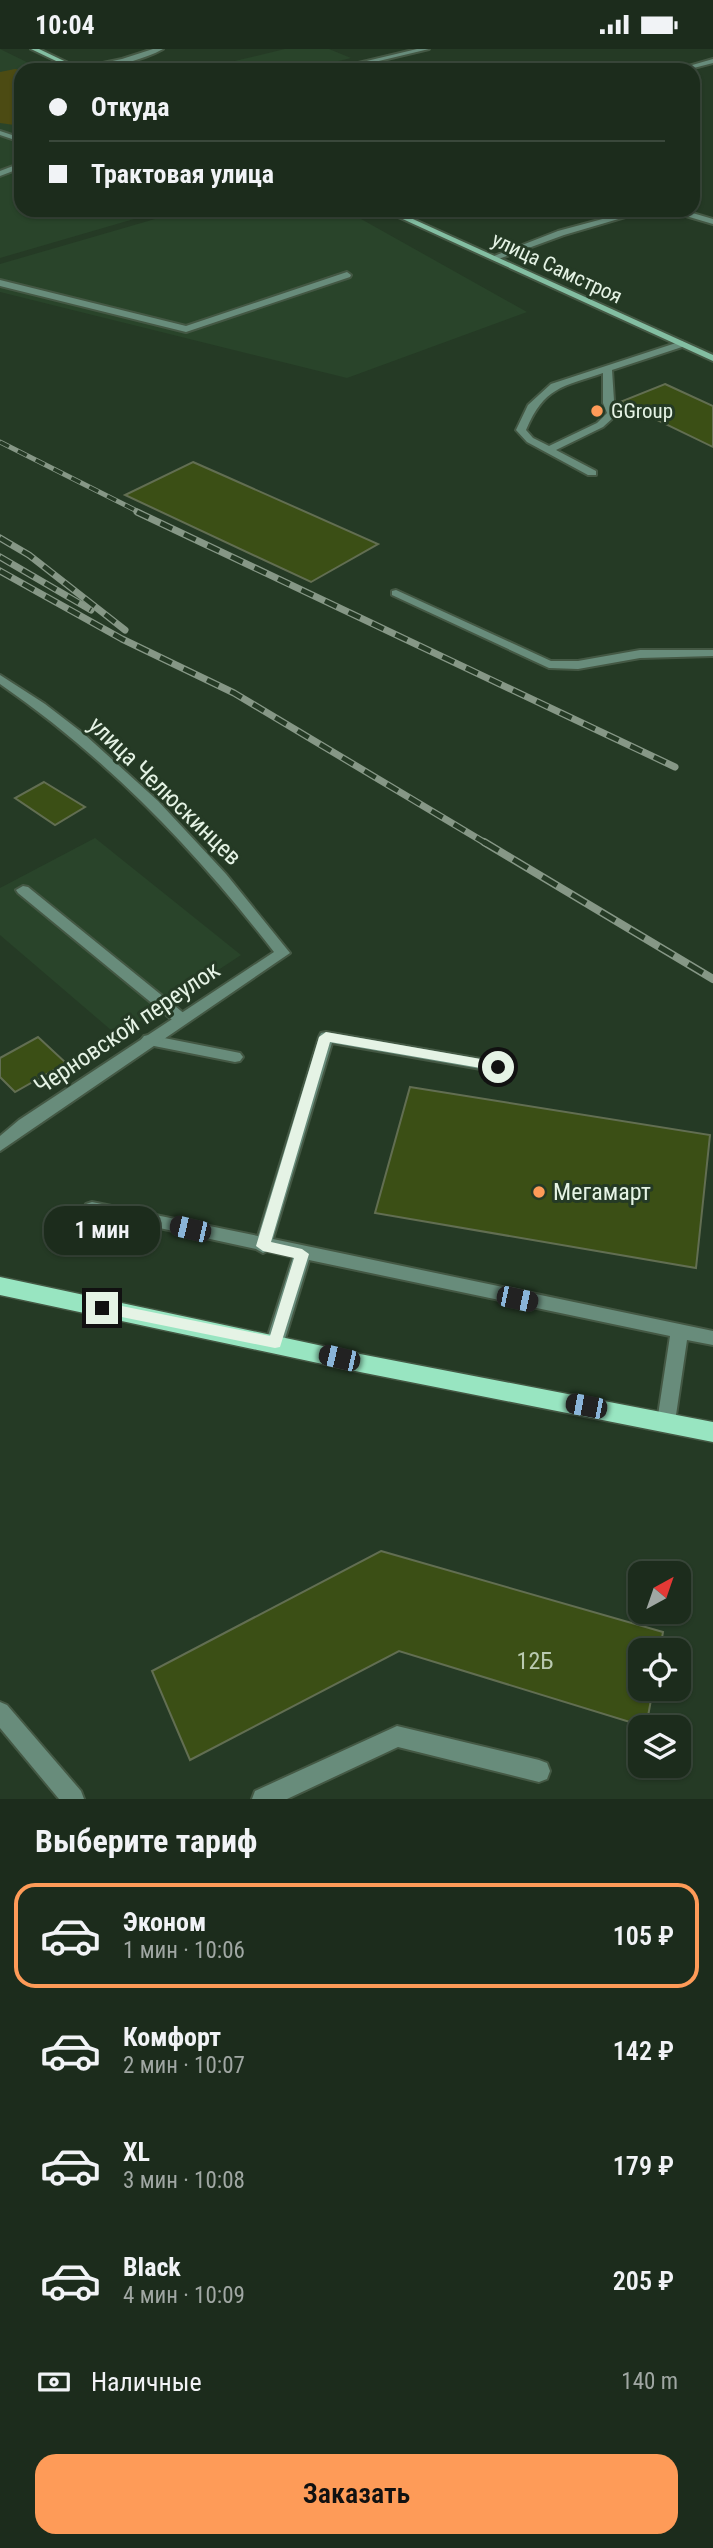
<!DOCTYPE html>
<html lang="ru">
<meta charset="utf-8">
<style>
body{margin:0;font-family:"Roboto Condensed",sans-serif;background:#293829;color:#f1f3f6;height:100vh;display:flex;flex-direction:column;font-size:26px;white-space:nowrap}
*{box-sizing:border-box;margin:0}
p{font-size:23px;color:#a0a7a3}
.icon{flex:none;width:38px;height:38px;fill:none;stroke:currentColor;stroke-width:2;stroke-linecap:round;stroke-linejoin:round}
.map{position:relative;height:1750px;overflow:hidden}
.side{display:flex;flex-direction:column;background:#1c2c1c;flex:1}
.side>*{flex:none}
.top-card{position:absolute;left:14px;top:14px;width:686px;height:154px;border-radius:21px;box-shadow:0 2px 5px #0004,0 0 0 2px #3a483b;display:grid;align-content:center;height:154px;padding:0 35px;background:#1c2c1c}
.needle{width:46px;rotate:40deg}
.tools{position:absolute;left:628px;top:1512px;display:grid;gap:14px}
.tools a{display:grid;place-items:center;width:63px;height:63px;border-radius:14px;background:#1c2c1c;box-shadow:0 2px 5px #0004,0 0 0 2px #3a483b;font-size:35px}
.end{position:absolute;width:32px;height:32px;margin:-16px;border:9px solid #e5f3e5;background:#111;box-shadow:0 0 0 4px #111}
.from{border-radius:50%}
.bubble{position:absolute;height:49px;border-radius:21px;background:#1c2c1c;box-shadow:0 2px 5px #0004,0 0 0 2px #3a483b;font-size:23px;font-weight:600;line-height:49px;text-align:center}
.car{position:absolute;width:21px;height:42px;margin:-21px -10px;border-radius:9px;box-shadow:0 0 5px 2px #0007;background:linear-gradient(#222 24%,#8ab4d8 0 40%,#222 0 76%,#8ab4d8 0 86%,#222 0)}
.top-card b{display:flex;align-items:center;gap:24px;height:66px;font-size:26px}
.top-card b+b{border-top:2px solid #3a483b}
.top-card i{width:18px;height:18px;background:#f1f3f6}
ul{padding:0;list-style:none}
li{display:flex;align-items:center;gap:21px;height:105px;margin:0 14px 10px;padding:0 21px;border:4px solid transparent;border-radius:21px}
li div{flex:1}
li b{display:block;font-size:26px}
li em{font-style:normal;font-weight:600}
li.on{border-color:#fe9b58}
li>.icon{width:63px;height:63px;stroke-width:1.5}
h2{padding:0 35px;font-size:32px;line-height:84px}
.pay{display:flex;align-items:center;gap:18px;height:77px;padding:0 35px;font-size:26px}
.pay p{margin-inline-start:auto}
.cta{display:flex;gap:14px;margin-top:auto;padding:14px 35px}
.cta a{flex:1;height:80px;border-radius:21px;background:#fe9b58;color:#111;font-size:28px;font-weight:600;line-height:80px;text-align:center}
.status{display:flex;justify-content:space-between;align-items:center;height:49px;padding:0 35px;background:#1c2c1c;direction:ltr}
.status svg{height:19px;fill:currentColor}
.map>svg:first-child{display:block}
.built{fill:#29442a}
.green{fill:#4c4b13}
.building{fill:#3b4f15;stroke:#626e52;stroke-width:2}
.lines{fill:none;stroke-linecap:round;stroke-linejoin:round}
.lane-casing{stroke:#445844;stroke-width:4}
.street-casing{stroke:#445844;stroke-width:4}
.secondary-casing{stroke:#445844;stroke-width:4}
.primary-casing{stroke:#445844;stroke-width:3}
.lane{fill:#688c7b;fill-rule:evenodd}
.street{fill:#688c7b;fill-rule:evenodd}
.secondary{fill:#83bea2;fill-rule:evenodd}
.primary{fill:#98e5c1;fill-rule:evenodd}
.rail-far2-casing{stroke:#869786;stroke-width:5}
.rail-far1-casing{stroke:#869786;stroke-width:7}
.rail-casing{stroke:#869786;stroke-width:8}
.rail-far2{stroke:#253a25;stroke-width:3.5;stroke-dasharray:10;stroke-linecap:butt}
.rail-far1{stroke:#253a25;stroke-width:4.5;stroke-dasharray:13;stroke-linecap:butt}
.rail{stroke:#253a25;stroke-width:5;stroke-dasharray:17;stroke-linecap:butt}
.route{fill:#e5f3e5}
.poi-dot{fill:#fe9b58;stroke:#253a25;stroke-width:2.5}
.labels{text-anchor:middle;stroke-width:6;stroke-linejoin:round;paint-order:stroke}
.far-street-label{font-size:21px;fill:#e5f3e5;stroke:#253a25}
.far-poi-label{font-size:21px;fill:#e5f3e5;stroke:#253a25;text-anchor:start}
.street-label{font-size:24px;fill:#e5f3e5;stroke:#253a25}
.poi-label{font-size:24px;fill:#e5f3e5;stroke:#253a25;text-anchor:start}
.near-number-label{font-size:24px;fill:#bacab1}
</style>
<div class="status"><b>10:04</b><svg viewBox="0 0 49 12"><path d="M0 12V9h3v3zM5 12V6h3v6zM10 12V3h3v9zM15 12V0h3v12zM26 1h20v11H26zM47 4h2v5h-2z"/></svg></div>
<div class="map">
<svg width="713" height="1750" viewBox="0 0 713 1750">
<rect width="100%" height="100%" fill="#253a25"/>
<g class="built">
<polygon points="0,0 43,21 21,21 21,161 165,161 0,209"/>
<polygon points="285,0 329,0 351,9 302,21 238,21 222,15"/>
<polygon points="186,161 345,161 527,263 347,329 0,243 0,215"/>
<polygon points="95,789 241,906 118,987 0,886 0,839"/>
</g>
<polygon class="green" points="15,20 23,21 21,77 0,74 0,23"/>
<g class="building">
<polygon points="665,335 713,357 713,398 620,353"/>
<polygon points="193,413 227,428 378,495 311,533 125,446"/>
<polygon points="44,733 85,758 55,776 15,749"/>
<polygon points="38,988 66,1014 15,1043 0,1028 0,1009"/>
<polygon points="410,1038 710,1086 696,1219 375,1164"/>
<polygon points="381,1502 663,1583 660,1601 640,1601 640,1640 653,1640 646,1678 399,1602 190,1711 152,1622"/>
</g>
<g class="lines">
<defs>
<g id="lane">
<polygon points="0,82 21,89 21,93 0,86"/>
<polygon points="21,114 21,119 0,127 0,122"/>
<polygon points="636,161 649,161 564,186 496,211 489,209 558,182"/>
<polygon points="689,163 713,170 713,175 686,167 685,165"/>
<polygon points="347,223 351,226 350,228 186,283 0,237 0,231 186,277"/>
<path d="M682,292L686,295L685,297L612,321L615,367L603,378L556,401L596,422V426H588L527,393L516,381L528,356L551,335ZM603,324V354L607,364L597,374L549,397L533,389L526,381C544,338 562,338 603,324Z"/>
<polygon points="396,541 551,612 578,612 640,601 713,601 713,607 640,609 578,620 549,619 392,546 392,542"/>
<polygon points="23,837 28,838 186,966 188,970 186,974 176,974 18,844 16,841"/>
<polygon points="326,983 498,1013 503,1014 506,1018 503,1022 498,1023 332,994 273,1190 713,1282 713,1296 687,1291 675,1373 672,1379 666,1381 660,1379 657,1373 670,1287 309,1211 284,1293 281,1298 275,1300 269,1298 266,1293 293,1208 267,1202 263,1204 256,1200 86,1163 84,1159 86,1155 92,1153 258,1187 319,988 321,984"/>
<polygon points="149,986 235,1003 240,1004 243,1008 240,1012 235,1013 144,995 141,991 144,987"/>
<polygon points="397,1677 539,1711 547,1714 550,1722 547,1730 539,1733 398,1698 287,1750 252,1750 255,1742"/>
</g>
<g id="street">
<path d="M153,0H163C144,11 95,24 74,20L122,10Z"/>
<polygon points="417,0 429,0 341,21 329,21"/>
<polygon points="713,10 713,14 686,21 675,21"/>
<polygon points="674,161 685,161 693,165 689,167"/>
<path d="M0,626L45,655L84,685L158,752L226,825L290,904L0,1102V1087L19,1071L274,903C195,801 107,709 0,635Z"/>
<polygon points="0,1653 7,1656 81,1742 84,1750 59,1750 0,1679"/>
</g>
<g id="secondary">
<polygon points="31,0 39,0 83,21 75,21"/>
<polygon points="383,161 393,161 713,306 713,312"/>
</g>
<polygon id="primary" points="0,1228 360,1305 713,1373 713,1393 360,1323 0,1246"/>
</defs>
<use href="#lane" class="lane-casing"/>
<use href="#street" class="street-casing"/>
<use href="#secondary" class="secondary-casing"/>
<use href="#primary" class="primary-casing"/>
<use href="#lane" class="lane"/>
<use href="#street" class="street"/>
<use href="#secondary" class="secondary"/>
<use href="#primary" class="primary"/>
<defs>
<polyline id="rail-far2" points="0,393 141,464"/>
<g id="rail-far1">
<polyline points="137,463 675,718"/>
<polyline points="0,489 29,506 125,581"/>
<polyline points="0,508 91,561"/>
<polyline points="0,522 122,590 234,644 487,795"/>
</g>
<polyline id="rail" points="484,793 713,930"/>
</defs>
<use href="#rail-far2" class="rail-far2-casing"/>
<use href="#rail-far1" class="rail-far1-casing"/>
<use href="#rail" class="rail-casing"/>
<use href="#rail-far2" class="rail-far2"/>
<use href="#rail-far1" class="rail-far1"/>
<use href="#rail" class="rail"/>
</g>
<polygon class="route" points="326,983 498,1013 504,1018 498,1022 330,993 271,1193 302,1200 309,1205 280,1298 275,1299 97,1263 97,1255 102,1253 270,1287 294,1209 263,1202 256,1197 319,988"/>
<g class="poi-dot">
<circle cx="597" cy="362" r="7"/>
<circle cx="539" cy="1143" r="7"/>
</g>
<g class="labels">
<g class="far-street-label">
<text transform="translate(557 219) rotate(25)" y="7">улица Самстроя</text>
</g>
<g class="far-poi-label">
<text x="611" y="369">GGroup</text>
</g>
<g class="street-label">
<text transform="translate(165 742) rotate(44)" y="8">улица Челюскинцев</text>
<text transform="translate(127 979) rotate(-34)" y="8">Черновской переулок</text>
</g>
<g class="poi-label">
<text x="553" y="1151">Мегамарт</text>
</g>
<g class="near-number-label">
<text x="535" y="1620">12Б</text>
</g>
</g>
</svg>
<div class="tools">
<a><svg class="needle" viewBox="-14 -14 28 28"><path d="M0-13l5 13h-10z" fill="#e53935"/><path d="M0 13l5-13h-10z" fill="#a0a7a3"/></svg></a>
<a><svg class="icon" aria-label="locate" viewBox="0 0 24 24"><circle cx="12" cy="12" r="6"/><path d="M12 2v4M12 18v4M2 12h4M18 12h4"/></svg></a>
<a><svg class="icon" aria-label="layers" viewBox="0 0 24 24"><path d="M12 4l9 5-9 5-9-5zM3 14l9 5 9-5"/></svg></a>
</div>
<i class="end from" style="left:498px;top:1018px"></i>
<i class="end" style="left:102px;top:1259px"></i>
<div class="bubble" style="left:44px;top:1157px;width:116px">1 мин</div>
<i class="car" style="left:190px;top:1180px;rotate:283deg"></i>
<i class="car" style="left:517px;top:1250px;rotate:102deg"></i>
<i class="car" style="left:339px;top:1309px;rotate:283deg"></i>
<i class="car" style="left:586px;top:1357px;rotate:281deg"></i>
<div class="top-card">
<b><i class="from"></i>Откуда</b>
<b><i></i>Трактовая улица</b>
</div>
</div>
<section class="side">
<h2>Выберите тариф</h2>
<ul>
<li class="on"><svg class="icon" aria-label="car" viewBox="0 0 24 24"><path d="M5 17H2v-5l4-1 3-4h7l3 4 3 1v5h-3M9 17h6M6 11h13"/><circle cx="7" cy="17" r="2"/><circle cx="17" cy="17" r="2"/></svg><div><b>Эконом</b><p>1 мин · 10:06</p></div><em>105 ₽</em></li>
<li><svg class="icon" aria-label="car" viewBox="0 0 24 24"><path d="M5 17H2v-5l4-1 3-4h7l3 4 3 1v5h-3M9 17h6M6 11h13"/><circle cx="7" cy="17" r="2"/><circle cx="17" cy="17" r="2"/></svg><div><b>Комфорт</b><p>2 мин · 10:07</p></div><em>142 ₽</em></li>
<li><svg class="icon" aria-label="car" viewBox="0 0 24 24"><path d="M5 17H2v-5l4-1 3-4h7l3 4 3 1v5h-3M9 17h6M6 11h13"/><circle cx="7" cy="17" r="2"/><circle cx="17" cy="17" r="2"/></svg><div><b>XL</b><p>3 мин · 10:08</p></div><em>179 ₽</em></li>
<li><svg class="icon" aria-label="car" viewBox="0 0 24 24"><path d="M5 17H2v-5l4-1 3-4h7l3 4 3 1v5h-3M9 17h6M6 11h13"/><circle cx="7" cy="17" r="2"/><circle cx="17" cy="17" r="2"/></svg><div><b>Black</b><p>4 мин · 10:09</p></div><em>205 ₽</em></li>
</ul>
<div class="pay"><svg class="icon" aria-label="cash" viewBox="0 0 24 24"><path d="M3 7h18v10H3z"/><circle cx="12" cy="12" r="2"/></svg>Наличные<p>140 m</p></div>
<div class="cta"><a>Заказать</a></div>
</section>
